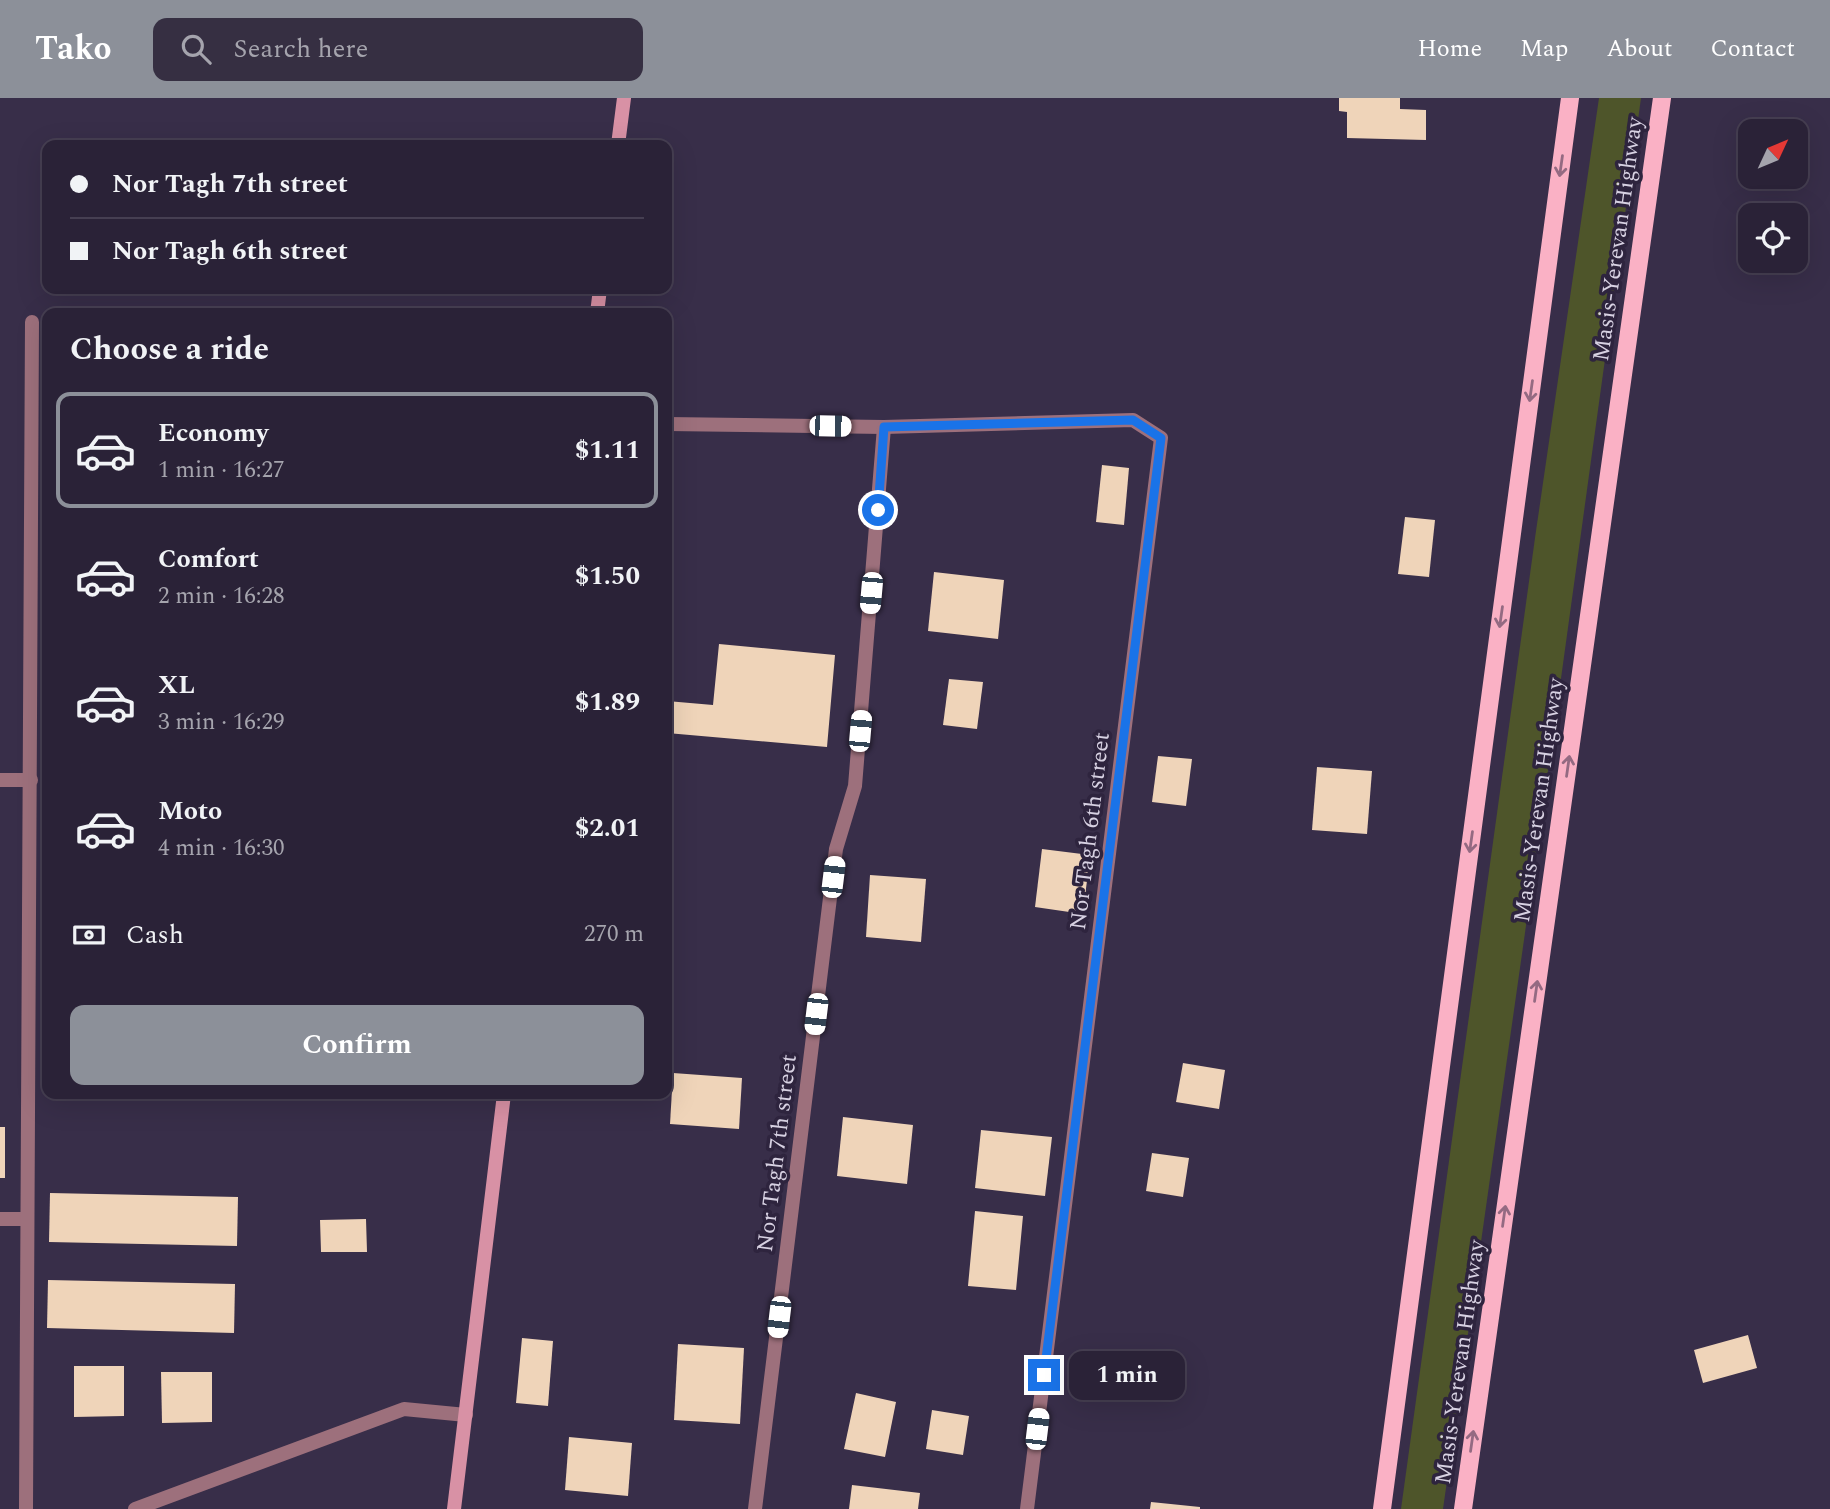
<!DOCTYPE html>
<meta charset="utf-8">
<style>
body{margin:0;font-family:Spectral,serif;background:#362f42;color:#f1f3f6;height:100vh;display:flex;flex-direction:column;font-size:26px;white-space:nowrap}
*{box-sizing:border-box;margin:0}
p{font-size:23px;color:#a5a4ad}
.icon{flex:none;width:38px;height:38px;fill:none;stroke:currentColor;stroke-width:2;stroke-linecap:round;stroke-linejoin:round}
.map{position:relative;flex:1;overflow:hidden}
.details{position:absolute;left:42px;top:210px;width:630px;height:791px;display:flex;flex-direction:column;background:#2a2237;border-radius:14px;box-shadow:0 7px 28px #0002,0 0 0 2px #463f52}
.details>*{flex:none}
.top-card{position:absolute;left:42px;top:42px;width:630px;height:154px;border-radius:14px;box-shadow:0 7px 28px #0002,0 0 0 2px #463f52;display:grid;align-content:center;height:154px;padding:0 28px;background:#2a2237}
.needle{width:46px;rotate:46deg}
.buttons{position:absolute;left:1738px;top:21px;display:grid;gap:14px}
.buttons a{display:grid;place-items:center;width:70px;height:70px;border-radius:14px;background:#2a2237;box-shadow:0 7px 28px #0002,0 0 0 2px #463f52;font-size:35px}
.end{position:absolute;width:32px;height:32px;margin:-16px;border:9px solid #1a73e8;background:#fff;box-shadow:0 0 0 4px #fff}
.from{border-radius:50%}
.bubble{position:absolute;height:49px;border-radius:14px;background:#2a2237;box-shadow:0 7px 28px #0002,0 0 0 2px #463f52;font-size:23px;font-weight:700;line-height:49px;text-align:center}
.car{position:absolute;width:21px;height:42px;margin:-21px -10px;border-radius:9px;box-shadow:0 0 5px 2px #0007;background:linear-gradient(#fff 24%,#345 0 40%,#fff 0 76%,#345 0 86%,#fff 0)}
.top-card b{display:flex;align-items:center;gap:24px;height:66px;font-size:26px}
.top-card b+b{border-top:2px solid #463f52}
.top-card i{width:18px;height:18px;background:#f1f3f6}
ul{padding:0;list-style:none}
li{display:flex;align-items:center;gap:21px;height:116px;margin:0 14px 10px;padding:0 14px;border:4px solid transparent;border-radius:14px}
li div{flex:1}
li b{display:block;font-size:26px}
li em{font-style:normal;font-weight:700}
li.selected{border-color:#8c9099}
li>.icon{width:63px;height:63px;stroke-width:1.5}
h2{padding:0 28px;font-size:32px;line-height:84px}
.pay{display:flex;align-items:center;gap:18px;height:77px;padding:0 28px;font-size:26px}
.pay p{margin-inline-start:auto}
.primary-button{display:flex;gap:14px;margin-top:auto;padding:14px 28px}
.primary-button a{flex:1;height:80px;border-radius:14px;background:#8c9099;color:#fff;font-size:28px;font-weight:700;line-height:80px;text-align:center}
header{display:flex;align-items:center;gap:42px;box-sizing:border-box;height:98px;padding:0 35px;background:#8c9099;color:#fff}
header strong{font-size:33px}
nav{display:flex;gap:38px;margin-inline-start:auto;font-size:24px}
.search{width:490px;height:63px;background:#362f42;display:flex;align-items:center;gap:18px;box-sizing:border-box;padding:0 24px;border-radius:14px;color:#a5a4ad;font-size:26px}
.map>svg:first-child{display:block}
.green{fill:#4e552a}
.building{fill:#efd4b9}
.lines{fill:none;stroke-linecap:round;stroke-linejoin:round}
.minor{stroke:#9d707c;stroke-width:14}
.secondary{stroke:#d891a5;stroke-width:14}
.primary{stroke:#fab1c5;stroke-width:18}
.oneway{stroke:#946a82}
.route{stroke:#1a73e8;stroke-width:9}
.labels{text-anchor:middle;stroke-width:7;stroke-linejoin:round;paint-order:stroke}
.street-label{font-size:23px;fill:#d7d1e2;stroke:#2e243e}
</style>
<header>
<strong>Tako</strong>
<div class="search"><svg class="icon" aria-label="search" viewBox="0 0 24 24"><circle cx="10" cy="10" r="6"/><path d="M15 15l6 6"/></svg>Search here</div>
<nav><a>Home</a><a>Map</a><a>About</a><a>Contact</a></nav>
</header>
<div class="map">
<svg width="1830" height="1411" viewBox="0 0 1830 1411">
<rect width="100%" height="100%" fill="#382e49"/>
<polygon class="green" points="1599,0 1641,0 1555,624 1443,1411 1401,1411 1535,440"/>
<g class="building">
<polygon points="1339,0 1400,0 1400,11 1426,12 1426,42 1347,40 1347,14 1339,13"/>
<polygon points="1102,367 1129,370 1124,427 1096,424"/>
<polygon points="1405,419 1435,422 1429,479 1398,476"/>
<polygon points="934,474 1004,482 998,541 928,533"/>
<polygon points="719,546 835,557 827,649 667,635 667,603 713,607"/>
<polygon points="949,581 983,584 977,631 943,627"/>
<polygon points="1158,658 1192,661 1186,708 1152,704"/>
<polygon points="1317,669 1372,673 1367,736 1312,732"/>
<polygon points="1042,751 1090,757 1083,816 1035,809"/>
<polygon points="870,777 926,781 921,844 866,839"/>
<polygon points="1183,965 1225,972 1219,1011 1176,1004"/>
<polygon points="673,975 742,980 739,1031 670,1026"/>
<polygon points="843,1019 913,1027 907,1086 837,1078"/>
<rect x="0" y="1029" width="5" height="51"/>
<polygon points="981,1032 1052,1039 1045,1098 975,1090"/>
<polygon points="1152,1055 1189,1060 1183,1099 1146,1093"/>
<polygon points="50,1095 238,1099 237,1148 49,1144"/>
<polygon points="975,1113 1023,1118 1016,1192 968,1188"/>
<polygon points="366,1121 367,1154 321,1154 320,1122"/>
<polygon points="48,1182 235,1186 234,1235 47,1230"/>
<polygon points="1748,1237 1757,1270 1703,1285 1694,1252"/>
<polygon points="522,1240 553,1243 548,1308 516,1305"/>
<polygon points="678,1246 744,1250 740,1326 674,1322"/>
<polygon points="74,1268 124,1268 124,1318 74,1319"/>
<polygon points="161,1274 212,1274 212,1324 162,1325"/>
<polygon points="856,1295 896,1304 885,1359 844,1351"/>
<polygon points="932,1312 969,1318 963,1357 926,1351"/>
<polygon points="569,1339 632,1345 628,1398 565,1392"/>
<polygon points="852,1387 920,1395 918,1411 849,1411"/>
<polygon points="1151,1404 1200,1409 1200,1411 1150,1411"/>
</g>
<g class="lines">
<g class="minor">
<polyline points="667,326 884,329 1133,322 1161,340 1027,1411"/>
<polyline points="0,682 31,682"/>
<polyline points="0,1121 27,1121"/>
<polyline points="26,1411 32,224"/>
<polyline points="135,1411 404,1311 466,1317"/>
<polyline points="755,1411 836,751 855,688 884,329"/>
</g>
<g class="secondary">
<polyline points="618,47 624,0"/>
<polyline points="597,215 600,191"/>
<polyline points="454,1411 504,996"/>
</g>
<g class="primary">
<polyline points="1382,1411 1570,0"/>
<polyline points="1463,1411 1662,0"/>
</g>
</g>
<defs><path id="oneway-shaft" d="M-6 0H5M1.5-3L5.5 0L1.5 3" fill="none" stroke-width="1.6" stroke-linecap="round" stroke-linejoin="round" transform="scale(1.75)"/></defs>
<g class="oneway">
<use href="#oneway-shaft" transform="translate(1561 68) rotate(98)"/>
<use href="#oneway-shaft" transform="translate(1531 293) rotate(98)"/>
<use href="#oneway-shaft" transform="translate(1501 519) rotate(98)"/>
<use href="#oneway-shaft" transform="translate(1568 668) rotate(-82)"/>
<use href="#oneway-shaft" transform="translate(1471 744) rotate(98)"/>
<use href="#oneway-shaft" transform="translate(1536 893) rotate(-82)"/>
<use href="#oneway-shaft" transform="translate(1504 1118) rotate(-82)"/>
<use href="#oneway-shaft" transform="translate(1472 1343) rotate(-82)"/>
</g>
<g class="lines">
<polyline class="route" points="878,412 884,329 1133,322 1161,340 1044,1277"/>
</g>
<g class="labels">
<g class="street-label">
<text transform="translate(1617 141) rotate(-82)" y="8">Masis-Yerevan Highway</text>
<text transform="translate(1538 702) rotate(-82)" y="8">Masis-Yerevan Highway</text>
<text transform="translate(1089 733) rotate(-83)" y="8">Nor Tagh 6th street</text>
<text transform="translate(776 1055) rotate(-83)" y="8">Nor Tagh 7th street</text>
<text transform="translate(1459 1264) rotate(-82)" y="8">Masis-Yerevan Highway</text>
</g>
</g>
</svg>
<div class="buttons">
<a><svg class="needle" viewBox="-14 -14 28 28"><path d="M0-13l5 13h-10z" fill="#e53935"/><path d="M0 13l5-13h-10z" fill="#a5a4ad"/></svg></a>
<a><svg class="icon" aria-label="locate" viewBox="0 0 24 24"><circle cx="12" cy="12" r="6"/><path d="M12 2v4M12 18v4M2 12h4M18 12h4"/></svg></a>
</div>
<i class="end from" style="left:878px;top:412px"></i>
<i class="end" style="left:1044px;top:1277px"></i>
<div class="bubble" style="left:1069px;top:1253px;width:116px">1 min</div>
<i class="car" style="left:830px;top:328px;rotate:91deg"></i>
<i class="car" style="left:871px;top:495px;rotate:185deg"></i>
<i class="car" style="left:860px;top:633px;rotate:5deg"></i>
<i class="car" style="left:833px;top:779px;rotate:7deg"></i>
<i class="car" style="left:816px;top:916px;rotate:187deg"></i>
<i class="car" style="left:779px;top:1219px;rotate:187deg"></i>
<i class="car" style="left:1037px;top:1331px;rotate:7deg"></i>
<div class="top-card">
<b><i class="from"></i>Nor Tagh 7th street</b>
<b><i></i>Nor Tagh 6th street</b>
</div>
<section class="details">
<h2>Choose a ride</h2>
<ul>
<li class="selected"><svg class="icon" aria-label="car" viewBox="0 0 24 24"><path d="M5 17H2v-5l4-1 3-4h7l3 4 3 1v5h-3M9 17h6M6 11h13"/><circle cx="7" cy="17" r="2"/><circle cx="17" cy="17" r="2"/></svg><div><b>Economy</b><p>1 min · 16:27</p></div><em>$1.11</em></li>
<li><svg class="icon" aria-label="car" viewBox="0 0 24 24"><path d="M5 17H2v-5l4-1 3-4h7l3 4 3 1v5h-3M9 17h6M6 11h13"/><circle cx="7" cy="17" r="2"/><circle cx="17" cy="17" r="2"/></svg><div><b>Comfort</b><p>2 min · 16:28</p></div><em>$1.50</em></li>
<li><svg class="icon" aria-label="car" viewBox="0 0 24 24"><path d="M5 17H2v-5l4-1 3-4h7l3 4 3 1v5h-3M9 17h6M6 11h13"/><circle cx="7" cy="17" r="2"/><circle cx="17" cy="17" r="2"/></svg><div><b>XL</b><p>3 min · 16:29</p></div><em>$1.89</em></li>
<li><svg class="icon" aria-label="car" viewBox="0 0 24 24"><path d="M5 17H2v-5l4-1 3-4h7l3 4 3 1v5h-3M9 17h6M6 11h13"/><circle cx="7" cy="17" r="2"/><circle cx="17" cy="17" r="2"/></svg><div><b>Moto</b><p>4 min · 16:30</p></div><em>$2.01</em></li>
</ul>
<div class="pay"><svg class="icon" aria-label="cash" viewBox="0 0 24 24"><path d="M3 7h18v10H3z"/><circle cx="12" cy="12" r="2"/></svg>Cash<p>270 m</p></div>
<div class="primary-button"><a>Confirm</a></div>
</section>
</div>
